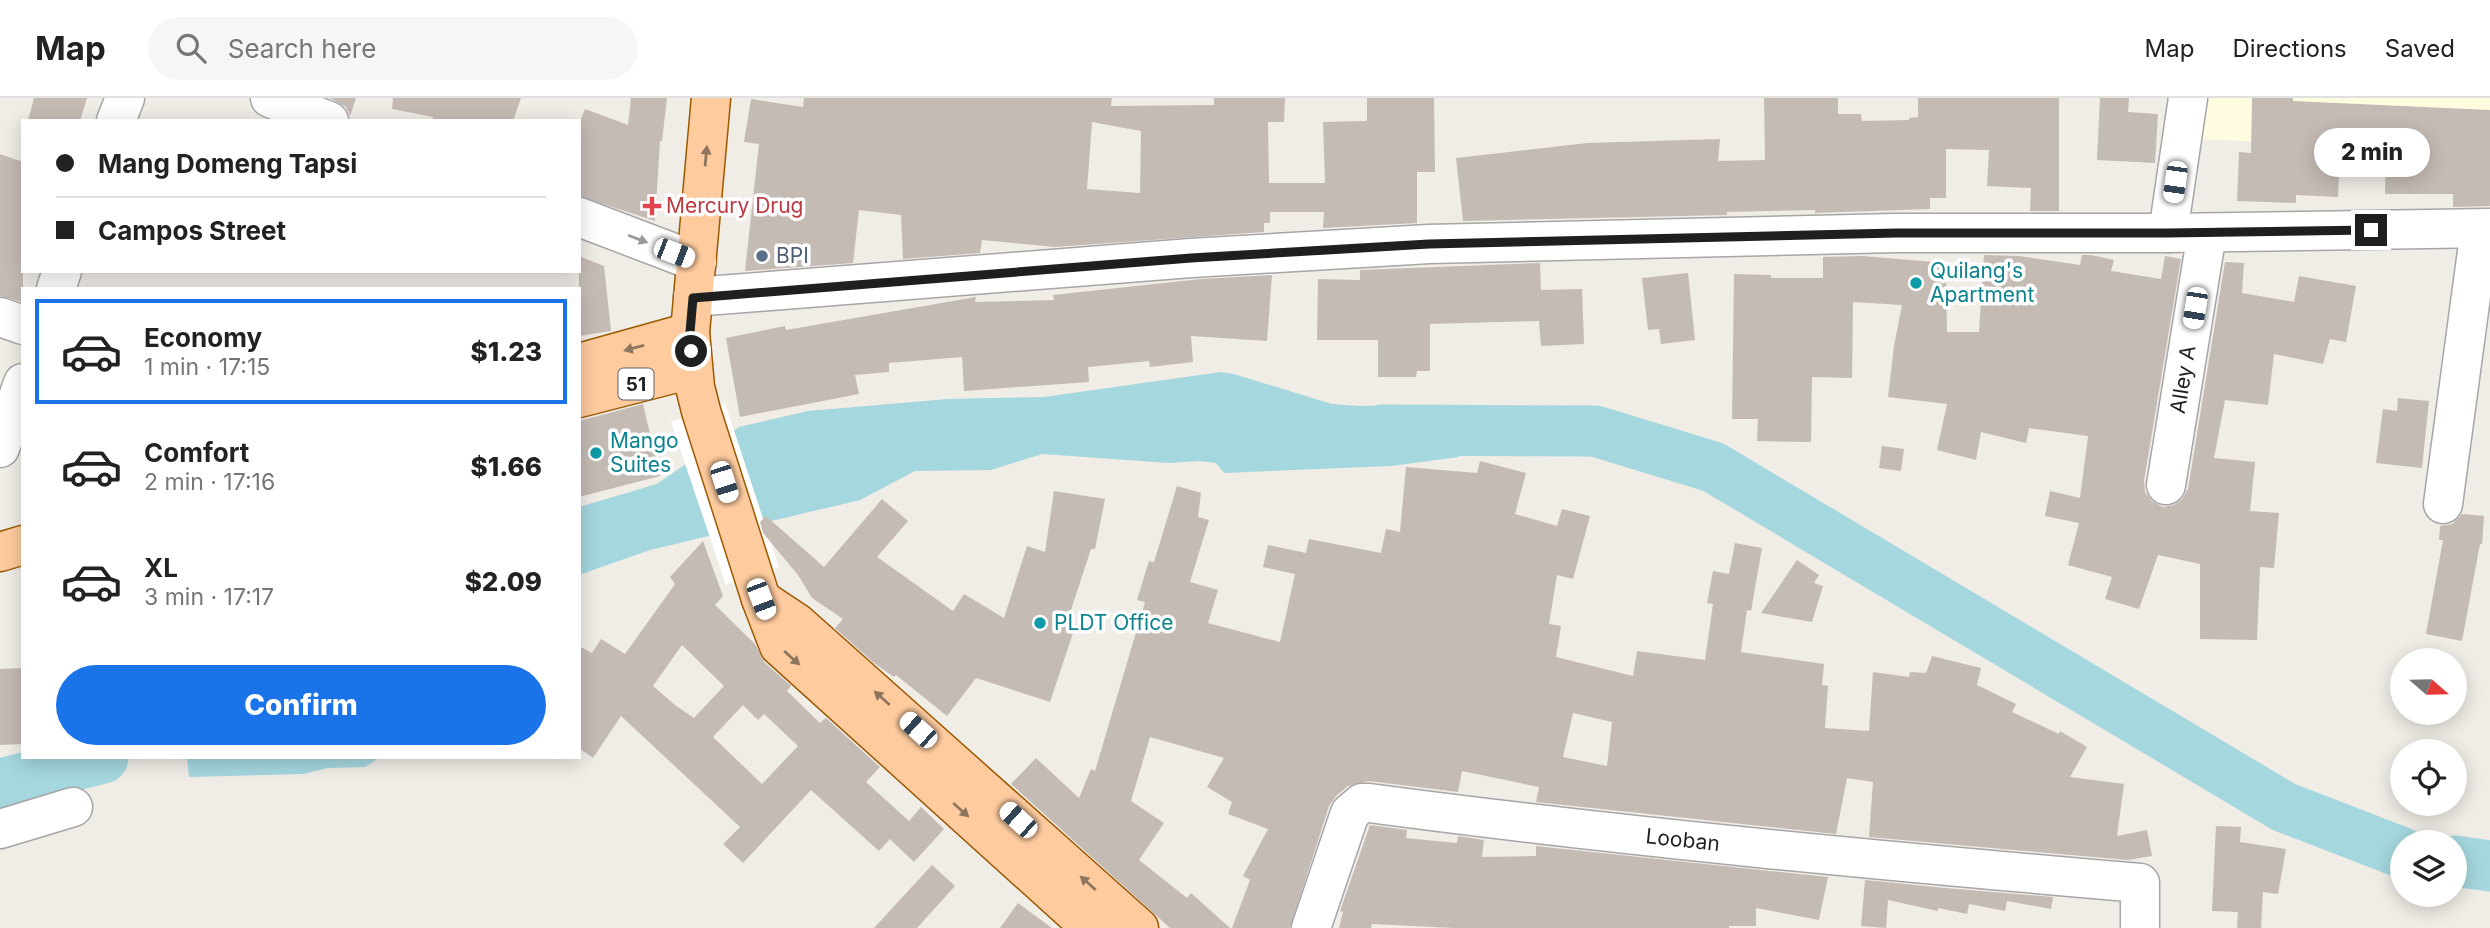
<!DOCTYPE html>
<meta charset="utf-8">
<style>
body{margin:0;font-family:Inter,sans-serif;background:#f6f6f6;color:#222;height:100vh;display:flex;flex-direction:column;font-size:26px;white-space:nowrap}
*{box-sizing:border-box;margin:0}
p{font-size:23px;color:#767676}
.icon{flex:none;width:38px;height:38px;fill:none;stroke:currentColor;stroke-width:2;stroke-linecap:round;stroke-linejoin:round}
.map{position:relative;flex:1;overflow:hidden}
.sheet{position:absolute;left:21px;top:189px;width:560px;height:472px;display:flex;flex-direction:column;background:#fff;border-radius:0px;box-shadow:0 4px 18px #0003}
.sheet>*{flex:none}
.banner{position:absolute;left:21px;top:21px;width:560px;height:154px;border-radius:0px;box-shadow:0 4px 18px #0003;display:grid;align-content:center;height:154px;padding:0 35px;background:#fff}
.needle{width:46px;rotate:110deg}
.buttons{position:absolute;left:2390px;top:550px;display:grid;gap:14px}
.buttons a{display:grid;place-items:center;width:77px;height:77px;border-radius:50%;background:#fff;box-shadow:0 4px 18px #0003;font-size:35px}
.end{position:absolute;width:32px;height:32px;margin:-16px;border:9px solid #1f1f1f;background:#fff;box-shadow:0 0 0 4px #fff}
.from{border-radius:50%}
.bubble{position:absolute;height:49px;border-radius:24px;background:#fff;box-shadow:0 4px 18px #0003;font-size:23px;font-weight:800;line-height:49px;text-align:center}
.car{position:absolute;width:21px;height:42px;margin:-21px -10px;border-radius:9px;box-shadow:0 0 5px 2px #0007;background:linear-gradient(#fff 24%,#345 0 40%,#fff 0 76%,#345 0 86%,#fff 0)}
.banner b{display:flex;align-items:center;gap:24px;height:66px;font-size:26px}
.banner b+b{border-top:2px solid #e0e0e0}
.banner i{width:18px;height:18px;background:#222}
ul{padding:12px 0 0;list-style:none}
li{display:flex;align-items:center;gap:21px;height:105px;margin:0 14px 10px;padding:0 21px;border:4px solid transparent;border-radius:0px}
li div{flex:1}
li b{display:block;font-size:26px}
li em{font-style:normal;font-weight:800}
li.current{border-color:#1a73e8}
li>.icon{width:63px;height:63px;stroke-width:1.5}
.button{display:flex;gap:14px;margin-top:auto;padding:14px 35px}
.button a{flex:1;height:80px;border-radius:42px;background:#1a73e8;color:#fff;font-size:28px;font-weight:800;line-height:80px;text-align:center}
header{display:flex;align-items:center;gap:42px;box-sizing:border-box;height:98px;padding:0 35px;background:#fff;border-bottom:2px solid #e0e0e0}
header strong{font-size:33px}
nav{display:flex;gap:38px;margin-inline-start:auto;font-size:24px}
.search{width:490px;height:63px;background:#f6f6f6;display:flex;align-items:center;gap:18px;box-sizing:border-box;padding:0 24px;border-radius:38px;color:#767676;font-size:26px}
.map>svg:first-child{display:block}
.education{fill:#fffce0}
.water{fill:#a5d7de}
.pier{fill:#fff}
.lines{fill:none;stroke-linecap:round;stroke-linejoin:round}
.river{stroke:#a5d7de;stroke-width:51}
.building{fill:#c5bbb5;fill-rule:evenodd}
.minor-casing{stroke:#a6a6a6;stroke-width:41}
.major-casing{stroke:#9b5900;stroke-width:41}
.minor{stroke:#fff;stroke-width:38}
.major{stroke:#fdcb9e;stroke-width:38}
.oneway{fill:#8e755e}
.oneway2{fill:#9a9a9a}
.route{stroke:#1f1f1f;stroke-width:9}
.health-dot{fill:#e0444e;stroke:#fff;stroke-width:2.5}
.service-dot{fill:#5c6f8a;stroke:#fff;stroke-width:2.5}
.culture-dot{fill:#0f9aa8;stroke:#fff;stroke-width:2.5}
.labels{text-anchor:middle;stroke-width:7;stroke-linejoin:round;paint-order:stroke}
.shield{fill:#fff;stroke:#626262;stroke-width:2}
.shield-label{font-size:19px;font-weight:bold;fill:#1f1f1f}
.health-label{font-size:21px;fill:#be3a42;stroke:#fff;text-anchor:start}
.service-label{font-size:21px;fill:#4e5e75;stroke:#fff;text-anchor:start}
.culture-label{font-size:21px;fill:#0d838f;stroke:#fff;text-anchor:start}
.street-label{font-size:21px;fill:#1f1f1f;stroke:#fff}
</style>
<header>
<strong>Map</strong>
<div class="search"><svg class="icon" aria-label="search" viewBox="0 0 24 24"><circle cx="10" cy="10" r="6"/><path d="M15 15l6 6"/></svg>Search here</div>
<nav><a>Map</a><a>Directions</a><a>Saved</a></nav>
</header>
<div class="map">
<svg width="2490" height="830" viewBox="0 0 2490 830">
<rect width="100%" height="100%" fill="#f0ece6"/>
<polygon class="education" points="2204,0 2490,0 2490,54 2198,41"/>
<g class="water">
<polygon points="1221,274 1234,276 1332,306 1359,308 1447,307 1459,359 1391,368 1224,375 1216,365 1199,363 1169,365 1042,356 991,372 915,373 860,402 650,452 579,477 579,409 657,386 739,329 808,313 948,301 1044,299"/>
<polygon points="187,660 379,660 365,669 328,670 303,676 189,679"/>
</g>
<polygon class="pier" points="725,305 779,469 726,487 671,324"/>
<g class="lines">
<g class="river">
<polyline points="1382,332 1595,333 1713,369 2284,709 2403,755"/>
<polyline points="0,686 103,660"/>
<polyline points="2455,763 2490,768"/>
</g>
</g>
<g class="building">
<polygon points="34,0 87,0 80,23 28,23"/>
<polygon points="330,0 356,0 350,18 346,9"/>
<polygon points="393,0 521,0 513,23 432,23 433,19 392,11"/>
<polygon points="631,0 667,0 662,43 660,43 655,123 579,98 579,26 585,11 628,27"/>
<path d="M804,0H1112L1111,8L1214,7V0H1285L1284,24H1268L1269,85H1325L1323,24L1367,23V0H1434L1435,74H1417V125L1323,130L1324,114H1270V125H1264V134L1054,149L982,142L980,155L903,161L901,117L859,112L853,165L745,173L759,46L744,44L751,1L803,9ZM1092,24L1141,33L1140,95L1087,91Z"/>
<polygon points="1764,0 1838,0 1838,16 1861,16 1862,23 1909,22 1909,20 1918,19 1918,0 2059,0 2059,113 2030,113 2031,90 1987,88 1989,52 1946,51 1946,100 1930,100 1930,111 1815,115 1815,112 1727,114 1727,117 1463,123 1456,60 1587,45 1720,41 1718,63 1765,62"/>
<polygon points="2100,0 2129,0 2128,14 2158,16 2155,65 2097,62"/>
<polygon points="2252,0 2293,0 2293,3 2490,12 2490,108 2453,109 2453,96 2385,96 2386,39 2341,37 2338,99 2296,97 2296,105 2237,103 2239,54 2251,55"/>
<polygon points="0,56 23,64 23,204 0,198"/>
<polygon points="1984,157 2019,158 2080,167 2082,157 2091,157 2114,162 2111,173 2161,181 2165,158 2181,161 2144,383 2145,394 2152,403 2163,409 2174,407 2182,401 2188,391 2225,164 2244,165 2242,195 2294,204 2299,178 2356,188 2346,244 2330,241 2323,266 2274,256 2268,307 2225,302 2214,360 2255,364 2250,413 2279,415 2274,470 2260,469 2257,542 2200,541 2200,466 2158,457 2139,511 2105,501 2112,479 2068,467 2079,425 2045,418 2050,393 2080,400 2088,338 2029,330 2026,345 1981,334 1976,362 1937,352 1947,306 1888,299 1894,248 1902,207 1853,204 1852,280 1812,279 1811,344 1757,343 1758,321 1732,321 1734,176 1771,177 1771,180 1823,180 1823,159 1863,158 1946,165 1947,234 1979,234"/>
<polygon points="579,158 604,168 611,233 579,238"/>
<polygon points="1540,165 1541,192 1582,191 1584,246 1541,248 1539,223 1430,226 1430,273 1417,273 1416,279 1378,279 1378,242 1317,242 1318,181 1360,182 1360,172"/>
<polygon points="1688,175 1695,242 1661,246 1659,231 1648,232 1642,180"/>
<polygon points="1272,177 1267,243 1191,238 1193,264 1150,269 1149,263 1088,269 1089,284 964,293 962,259 889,265 889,274 855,277 859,296 740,319 726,240 785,228 786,232 976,199 975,204 1054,202 1053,197 1201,181"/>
<polygon points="2398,300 2429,303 2422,370 2376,365 2383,311 2397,313"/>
<polygon points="643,306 660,378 579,399 579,323"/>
<polygon points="1882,348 1904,351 1901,373 1879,370"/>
<path d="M1480,363L1526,375L1515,416L1557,428L1562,411L1590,418L1573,481L1557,477L1549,526L1561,528L1556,559L1633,578L1637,553L1705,562L1713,506L1707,505L1713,473L1729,476L1735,445L1762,450L1751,513L1747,512L1741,554L1824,566L1822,587L1828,588L1825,630L1869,633L1873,574L1909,579L1910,574L1926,575L1932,558L1981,570L1977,587L2016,606L2012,614L2059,636L2060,633L2087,649L2070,679L2124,686L2117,738L2147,732L2152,758L2128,762L1869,739L1873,684L1847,680L1836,736L1536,704L1539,689L1462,673L1458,694L1369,683L1348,688L1336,698L1329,708L1290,830H1232L1250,782L1243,778L1268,731L1228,716L1232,704L1207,689L1224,660L1150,639L1131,703L1164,725L1139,762L1187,800L1191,795L1230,830H1170L1011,686L1036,660L1079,700L1091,671L1095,673L1145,504L1137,502L1149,463L1154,464L1177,388L1201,395L1198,419L1209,422L1190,484L1218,492L1208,525L1280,544L1295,476L1263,469L1268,447L1306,455L1309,441L1381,455L1386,431L1400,434L1406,369L1477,375ZM1573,615L1612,624L1607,668L1563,659Z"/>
<polygon points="1054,393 1105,401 1095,451 1091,451 1067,524 1076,526 1050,604 976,580 947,618 896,577 894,579 874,565 835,530 843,521 812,500 798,477 763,435 760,424 766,418 824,469 882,401 908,423 877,459 953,513 964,496 1004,520 1027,448 1045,454"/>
<polygon points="2462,416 2484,418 2482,446 2480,446 2462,543 2426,536 2443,442 2439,442 2440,428 2452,426"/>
<path d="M703,443L723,498L715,507L755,546L764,564L791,588L787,593L820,625L826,620L880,669L866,684L909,723L921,709L944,731L914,764L890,741L879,753L811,692L743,765L723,746L740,729L621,618L593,660L579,650V548L592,555L601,541L625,556L675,486L670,479ZM682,547L724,588L694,620L675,607L653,588ZM743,607L758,622L764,616L798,648L762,686L713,639Z"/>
<polygon points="1797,462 1819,477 1814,485 1823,488 1812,524 1761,515"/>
<polygon points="23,570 23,646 0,647 0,571"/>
<polygon points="1370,727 1407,732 1406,740 1457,745 1458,738 1484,742 1482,759 1536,758 1536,748 1828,779 1819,822 1756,810 1756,828 1729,828 1729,830 1454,830 1372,826 1371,830 1339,830 1343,814 1340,813"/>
<polygon points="2216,728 2241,729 2240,744 2286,751 2278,796 2263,794 2261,830 2237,830 2238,814 2212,813"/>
<polygon points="932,767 955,788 917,830 874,830"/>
<polygon points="1865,782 1945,790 2053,799 2051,811 2007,803 2005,813 1969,806 1967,816 1938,810 1938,813 1888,802 1886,830 1861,828"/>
<polygon points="1018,805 1052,830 1000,830"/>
</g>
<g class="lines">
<defs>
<g id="minor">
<polyline points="270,0 329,23"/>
<polyline points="116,23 125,0"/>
<polyline points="579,119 697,164"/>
<polyline points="2168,135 2188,0"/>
<polyline points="56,191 62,173"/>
<polyline points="693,199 1191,160 1429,146 1896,135 2168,135 2490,130"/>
<polyline points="0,219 23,227"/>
<polyline points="0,350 23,285"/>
<path id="s1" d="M2166,387L2207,135"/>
<polyline points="2443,406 2480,131"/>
<polyline points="0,731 73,709"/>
<path id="s2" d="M1311,830L1350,715L1362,705H1369C1625,739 1883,763 2140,785V830"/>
</g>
<g id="major">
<polyline points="711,0 690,234 695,289 701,313 761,501 779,548 1091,830"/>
<polyline points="579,265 690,234"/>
<polyline points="579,300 692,271"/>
<polyline points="0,454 23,447"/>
<polyline points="761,501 797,525 1139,830"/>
</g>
</defs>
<use href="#minor" class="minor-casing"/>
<use href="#major" class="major-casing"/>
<use href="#minor" class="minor"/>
<use href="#major" class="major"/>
</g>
<defs><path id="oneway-solid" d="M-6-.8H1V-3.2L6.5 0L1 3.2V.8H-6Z" transform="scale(1.75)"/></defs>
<g class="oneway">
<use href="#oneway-solid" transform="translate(706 58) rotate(-85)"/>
<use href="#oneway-solid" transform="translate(634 250) rotate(165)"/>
<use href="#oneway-solid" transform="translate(792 560) rotate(42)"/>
<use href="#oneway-solid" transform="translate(882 600) rotate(-138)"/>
<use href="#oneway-solid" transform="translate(961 712) rotate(42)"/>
<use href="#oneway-solid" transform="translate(1088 785) rotate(-138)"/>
</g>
<use class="oneway2" href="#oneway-solid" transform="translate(638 141) rotate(21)"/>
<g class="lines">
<polyline class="route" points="691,253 690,234 693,200 1191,160 1429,146 1896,135 2168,135 2371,132"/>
</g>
<path class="health-dot" d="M648.5 97.5h7v7h7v7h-7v7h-7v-7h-7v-7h7z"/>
<circle class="service-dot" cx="762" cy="158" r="7"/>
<g class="culture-dot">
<circle cx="1916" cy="185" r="7"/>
<circle cx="596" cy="355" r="7"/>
<circle cx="1040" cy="525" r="7"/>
</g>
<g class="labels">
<rect class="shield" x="618.5" y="270.5" width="35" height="31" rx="5"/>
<g class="shield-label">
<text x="636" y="293">51</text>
</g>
<g class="health-label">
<text x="666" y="115">Mercury Drug</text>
</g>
<g class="service-label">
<text x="776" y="165">BPI</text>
</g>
<g class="culture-label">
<text x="1930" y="180">Quilang's<tspan x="1930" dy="24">Apartment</tspan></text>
<text x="610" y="350">Mango<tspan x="610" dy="24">Suites</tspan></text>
<text x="1054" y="532">PLDT Office</text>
</g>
<g class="street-label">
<text dy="7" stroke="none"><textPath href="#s1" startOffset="107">Alley A</textPath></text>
<text dy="7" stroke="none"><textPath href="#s2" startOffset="460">Looban</textPath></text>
</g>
</g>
</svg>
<div class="buttons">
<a><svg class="needle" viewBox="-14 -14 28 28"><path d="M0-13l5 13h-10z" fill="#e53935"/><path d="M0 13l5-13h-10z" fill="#767676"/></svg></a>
<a><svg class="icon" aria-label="locate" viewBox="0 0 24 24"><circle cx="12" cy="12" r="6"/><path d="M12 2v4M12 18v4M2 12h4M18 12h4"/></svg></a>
<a><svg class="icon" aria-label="layers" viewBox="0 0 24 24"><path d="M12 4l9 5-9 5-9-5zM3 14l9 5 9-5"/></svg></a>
</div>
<i class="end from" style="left:691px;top:253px"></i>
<i class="end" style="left:2371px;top:132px"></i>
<div class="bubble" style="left:2314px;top:30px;width:116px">2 min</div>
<i class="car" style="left:2175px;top:84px;rotate:188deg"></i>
<i class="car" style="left:674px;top:155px;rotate:111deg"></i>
<i class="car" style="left:2195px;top:210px;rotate:189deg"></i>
<i class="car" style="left:724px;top:384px;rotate:162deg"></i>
<i class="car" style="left:761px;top:501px;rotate:159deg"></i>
<i class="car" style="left:918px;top:632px;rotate:312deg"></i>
<i class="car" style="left:1018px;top:722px;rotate:312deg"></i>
<div class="banner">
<b><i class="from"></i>Mang Domeng Tapsi</b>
<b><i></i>Campos Street</b>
</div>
<section class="sheet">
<ul>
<li class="current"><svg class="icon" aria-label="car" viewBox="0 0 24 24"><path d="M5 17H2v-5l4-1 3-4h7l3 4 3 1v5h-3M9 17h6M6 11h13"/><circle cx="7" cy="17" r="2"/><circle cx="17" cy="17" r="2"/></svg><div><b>Economy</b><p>1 min · 17:15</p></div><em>$1.23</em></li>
<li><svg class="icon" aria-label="car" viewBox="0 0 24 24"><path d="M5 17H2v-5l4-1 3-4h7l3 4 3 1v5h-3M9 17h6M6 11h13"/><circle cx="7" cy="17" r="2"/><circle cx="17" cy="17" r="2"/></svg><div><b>Comfort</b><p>2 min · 17:16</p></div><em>$1.66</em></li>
<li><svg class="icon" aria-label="car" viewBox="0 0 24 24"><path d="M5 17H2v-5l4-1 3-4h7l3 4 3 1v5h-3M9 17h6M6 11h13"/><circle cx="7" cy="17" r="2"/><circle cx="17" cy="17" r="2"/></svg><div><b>XL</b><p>3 min · 17:17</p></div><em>$2.09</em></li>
</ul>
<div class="button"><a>Confirm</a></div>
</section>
</div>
